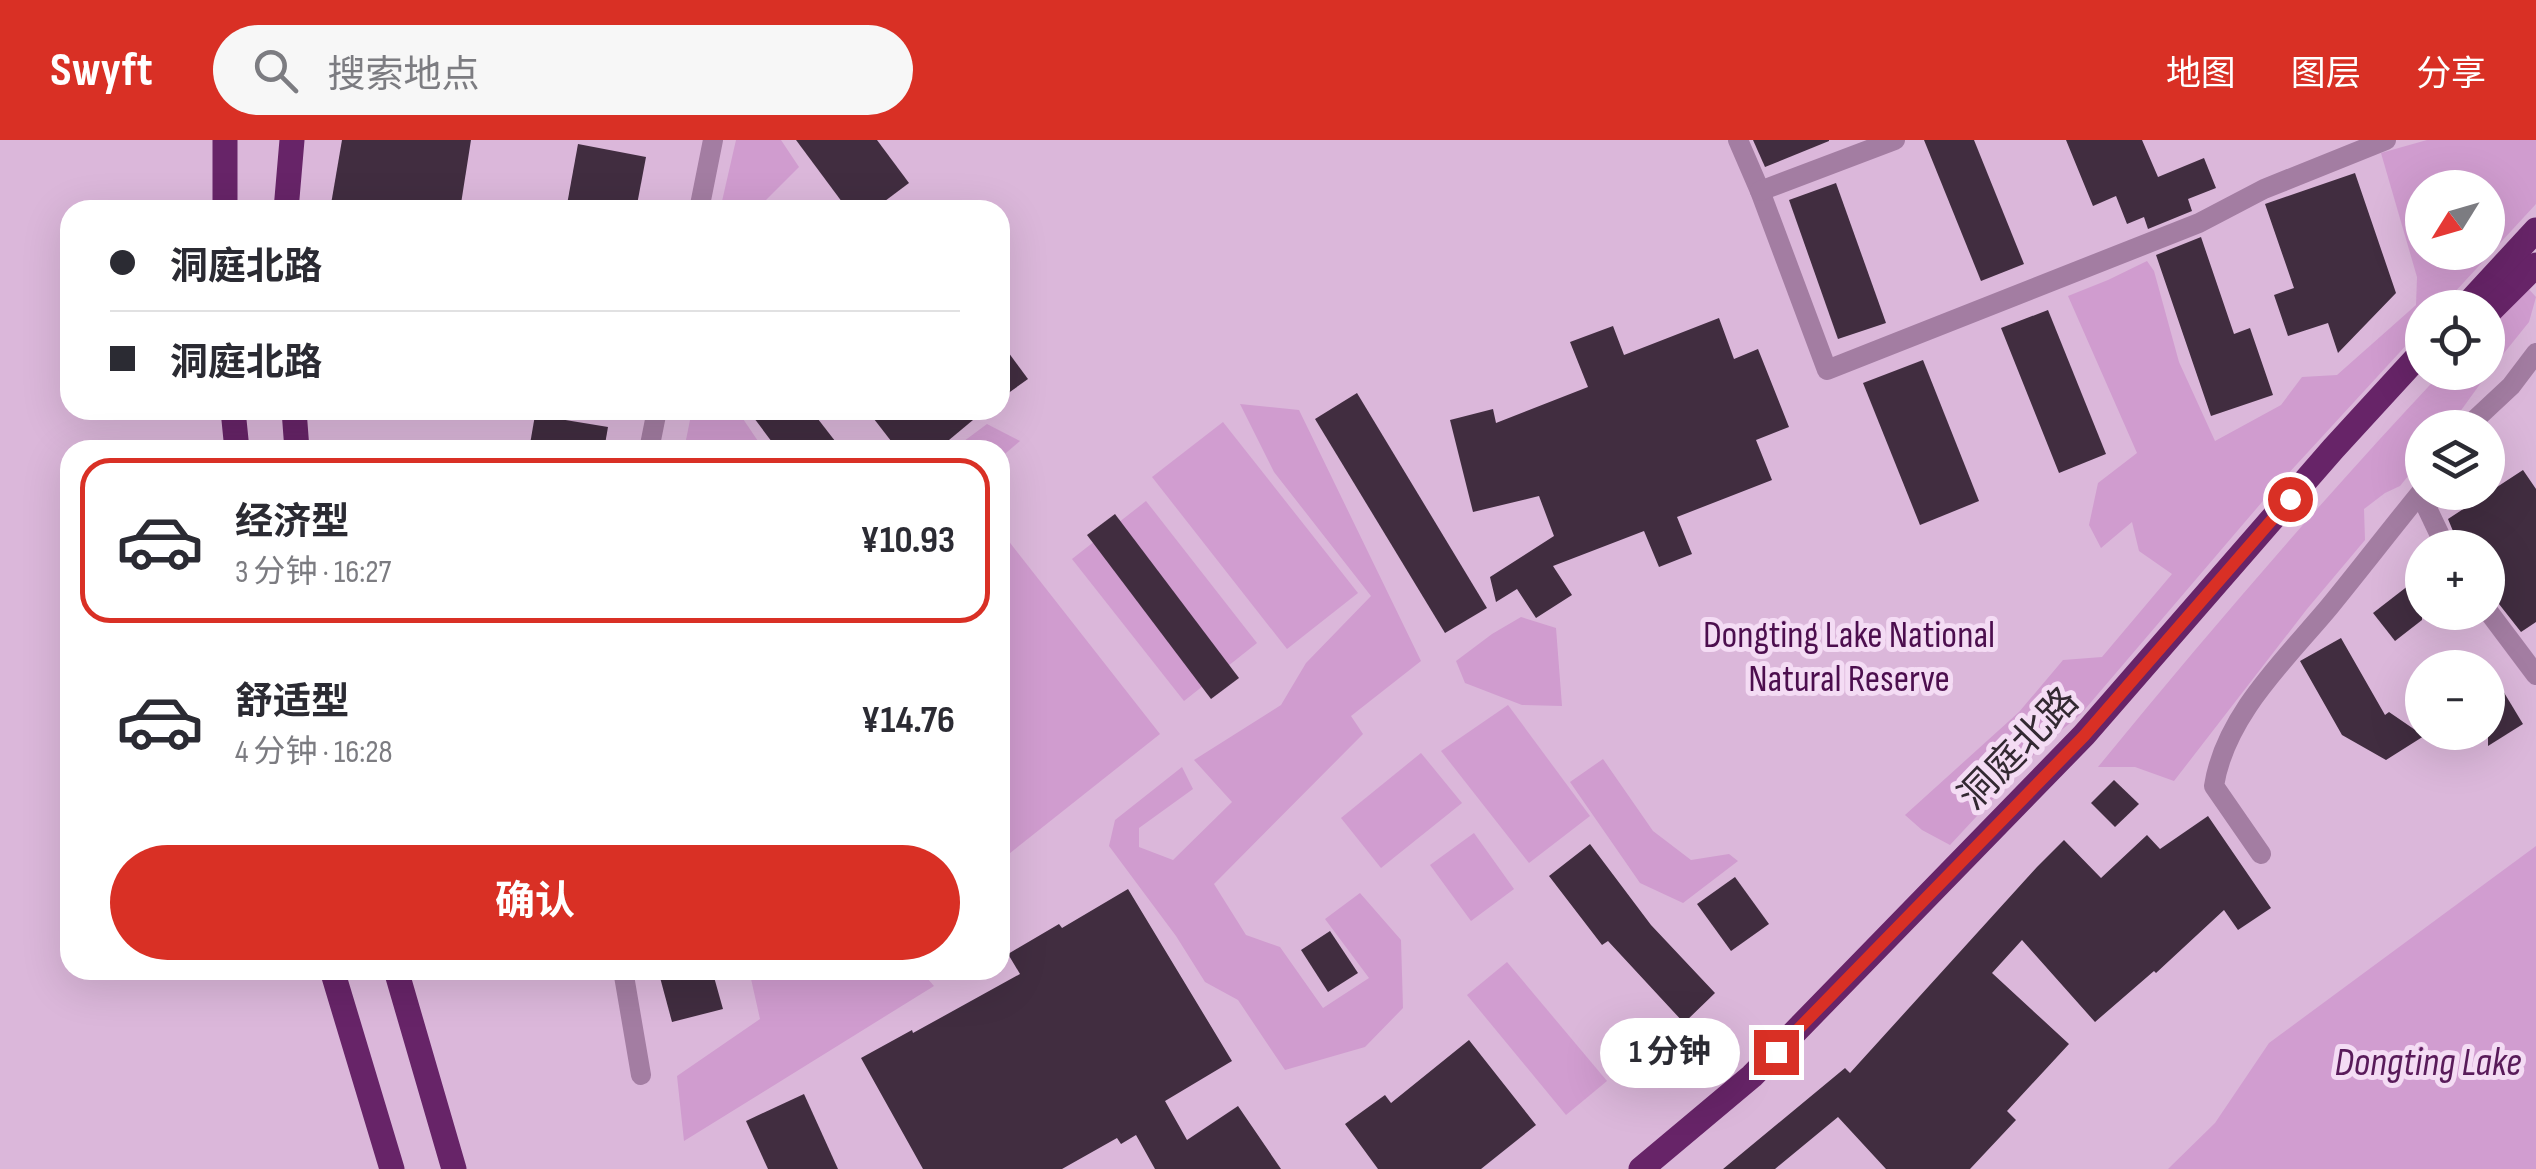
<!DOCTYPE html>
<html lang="zh">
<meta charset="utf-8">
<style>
body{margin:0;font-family:"Sofia Sans Condensed","Noto Sans SC",sans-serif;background:#f7f7f7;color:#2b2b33;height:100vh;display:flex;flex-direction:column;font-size:38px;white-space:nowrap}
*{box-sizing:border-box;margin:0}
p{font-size:32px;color:#7c7c81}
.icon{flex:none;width:55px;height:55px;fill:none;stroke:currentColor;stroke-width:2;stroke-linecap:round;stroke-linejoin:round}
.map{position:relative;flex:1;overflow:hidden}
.drawer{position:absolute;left:60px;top:300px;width:950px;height:540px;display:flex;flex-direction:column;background:#fff;border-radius:30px;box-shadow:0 10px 40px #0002}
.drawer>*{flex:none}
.top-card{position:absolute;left:60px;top:60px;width:950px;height:220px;border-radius:30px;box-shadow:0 10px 40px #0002;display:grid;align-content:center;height:220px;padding:0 50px;background:#fff}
.needle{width:65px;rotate:233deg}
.fabs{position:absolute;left:2405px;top:30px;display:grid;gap:20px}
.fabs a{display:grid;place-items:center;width:100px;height:100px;border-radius:50%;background:#fff;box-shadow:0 10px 40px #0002;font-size:50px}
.end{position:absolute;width:45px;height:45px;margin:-22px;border:12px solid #d93025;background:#fff;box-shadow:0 0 0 5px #fff}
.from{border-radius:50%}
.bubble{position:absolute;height:70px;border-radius:35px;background:#fff;box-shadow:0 10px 40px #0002;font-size:32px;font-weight:700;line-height:70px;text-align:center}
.top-card b{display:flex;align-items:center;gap:35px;height:95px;font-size:38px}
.top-card b+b{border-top:2px solid #e1e1e2}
.top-card i{width:25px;height:25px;background:#2b2b33}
ul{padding:18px 0 0;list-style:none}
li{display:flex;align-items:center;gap:30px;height:165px;margin:0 20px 15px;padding:0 30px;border:5px solid transparent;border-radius:30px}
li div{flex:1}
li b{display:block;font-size:38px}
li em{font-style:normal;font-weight:700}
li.on{border-color:#d93025}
li>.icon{width:90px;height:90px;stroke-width:1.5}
.primary-button{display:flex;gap:20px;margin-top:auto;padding:20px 50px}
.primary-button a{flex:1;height:115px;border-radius:60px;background:#d93025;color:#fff;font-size:40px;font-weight:700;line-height:115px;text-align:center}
header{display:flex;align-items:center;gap:60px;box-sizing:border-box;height:140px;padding:0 50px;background:#d93025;color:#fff}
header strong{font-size:48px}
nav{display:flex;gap:55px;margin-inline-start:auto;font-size:35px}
.search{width:700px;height:90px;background:#f7f7f7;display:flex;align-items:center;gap:25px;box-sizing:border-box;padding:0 35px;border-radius:55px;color:#7c7c81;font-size:38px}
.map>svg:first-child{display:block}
.green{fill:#dbb7da;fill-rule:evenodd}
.forest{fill:#d09ccf;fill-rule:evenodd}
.water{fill:#d19dd0}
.building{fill:#412d40}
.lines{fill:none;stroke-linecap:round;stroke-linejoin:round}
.street{stroke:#a37da2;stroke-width:20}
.primary{stroke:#672468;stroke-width:25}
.route{stroke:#d93025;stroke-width:12}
.labels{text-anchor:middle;stroke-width:10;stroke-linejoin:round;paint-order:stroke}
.park-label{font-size:38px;fill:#4c0e4e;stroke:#f4dcf4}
.street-label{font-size:38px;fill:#332932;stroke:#f4dcf4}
.water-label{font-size:40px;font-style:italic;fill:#591b5a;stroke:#f4dcf4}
</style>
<header>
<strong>Swyft</strong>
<div class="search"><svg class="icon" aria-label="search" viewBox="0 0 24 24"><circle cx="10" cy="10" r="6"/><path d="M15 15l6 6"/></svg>搜索地点</div>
<nav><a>地图</a><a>图层</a><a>分享</a></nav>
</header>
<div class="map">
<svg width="2536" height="1029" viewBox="0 0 2536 1029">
<rect width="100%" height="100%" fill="#f4dcf4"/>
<path class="green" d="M0,0H2536V1029H0ZM2422,48H2488V112H2422ZM70,70H1000V270H70ZM2422,168H2488V232H2422ZM2422,288H2488V352H2422ZM70,310H1000V830H70ZM2422,408H2488V472H2422ZM2422,528H2488V592H2422Z"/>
<g class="forest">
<polygon points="736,0 781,0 799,27 756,70 720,70"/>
<path d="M2427,0H2536V64L2441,167L2422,168V188L2262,362L2080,575L2043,605L1950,705L1922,690L1905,675L2019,572L2063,520L2102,517L2172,434L2139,411L2132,382L2101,408L2089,385L2098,343L2137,313L2068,156L2108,140L2147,121L2154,131L2179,222L2215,301L2281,265L2302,237L2337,235L2416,165L2417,137L2381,13ZM2422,48H2488V112H2422Z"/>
<path d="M2524,144L2536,157L2529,182L2488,233L2449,287L2422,288V319L2400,346L2385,353L2364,369L2365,400L2307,469L2174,641L2135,627H2098C2208,492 2322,360 2441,233L2488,232V183Z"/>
<polygon points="1240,264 1299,270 1421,521 1351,576 1363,594 1214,744 1246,795 1280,807 1323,868 1369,838 1325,779 1360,753 1401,800 1403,868 1365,907 1285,930 1238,860 1205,842 1176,796 1109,706 1115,680 1182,627 1193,649 1139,688 1139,707 1173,720 1232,662 1194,620 1281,565 1306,523 1371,456 1274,332"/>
<polygon points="692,270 737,270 764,310 684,310"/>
<polygon points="987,284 1020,301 1000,318 1000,310 952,310"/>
<polygon points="1000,390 1160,594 1000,721"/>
<polygon points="1521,477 1556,488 1562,566 1522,565 1465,543 1456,521 1492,494"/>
<polygon points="1603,619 1653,691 1691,720 1729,714 1738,721 1683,763 1640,743 1570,642"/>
<polygon points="749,830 920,830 934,846 684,1001 677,936 760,879"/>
</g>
<g class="water">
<polygon points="1223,282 1358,453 1287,509 1152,337"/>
<polygon points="1146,361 1257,503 1184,561 1072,419"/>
<polygon points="1508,565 1590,676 1529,723 1441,611"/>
<polygon points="1421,613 1462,663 1381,728 1341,678"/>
<polygon points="1474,693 1514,749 1471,781 1430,725"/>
<polygon points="2536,706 2536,1029 2168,1029 2215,983 2269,903"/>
<polygon points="1507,822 1607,941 1566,975 1467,855"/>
</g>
<g class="building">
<polygon points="342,0 471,0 460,70 330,70"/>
<polygon points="796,0 877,0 909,43 873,70 848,70"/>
<polygon points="1753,0 1829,0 1829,1 1765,27"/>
<polygon points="1924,0 1974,0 2024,124 1981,141"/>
<polygon points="2066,0 2142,0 2158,37 2204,18 2216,48 2188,59 2192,71 2148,89 2144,77 2127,84 2116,56 2093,66"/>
<polygon points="578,4 646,17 636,70 566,70"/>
<polygon points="2355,33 2396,153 2338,213 2328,183 2288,196 2274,155 2294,148 2265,64"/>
<polygon points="1836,43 1886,183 1838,199 1789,60"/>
<polygon points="2201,97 2234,194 2250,188 2273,255 2211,276 2156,115"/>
<polygon points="2048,170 2106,314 2059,333 2001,188"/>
<polygon points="1719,178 1734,219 1758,209 1789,287 1756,300 1772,340 1677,377 1692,414 1659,427 1644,391 1553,426 1572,455 1536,478 1517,449 1496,462 1490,437 1554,396 1539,356 1473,372 1450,280 1493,269 1496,283 1588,247 1570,202 1613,186 1624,215"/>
<polygon points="1000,201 1028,239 1000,259"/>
<polygon points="1923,220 1979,361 1920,385 1863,243"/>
<polygon points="1357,253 1487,468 1445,493 1315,279"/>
<polygon points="748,270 811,270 842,310 778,310"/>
<polygon points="867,270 985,270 937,310 898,310"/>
<polygon points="535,275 608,287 604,310 529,310"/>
<polygon points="2523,330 2536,349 2536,482 2521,492 2488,450 2488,408 2460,408 2448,379"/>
<polygon points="1115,374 1239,538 1211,559 1087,395"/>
<polygon points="2422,435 2422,480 2395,501 2373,473"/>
<polygon points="2341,498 2385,575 2389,572 2424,596 2386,620 2342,595 2300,521"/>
<polygon points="2488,526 2523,584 2488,606"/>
<polygon points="2114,640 2139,664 2115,687 2091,663"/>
<polygon points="2208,676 2271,768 2238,790 2224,770 2156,833 2154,831 2095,882 2022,800 1992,833 2069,904 2007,971 2016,980 1970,1029 1886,1029 1838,977 1775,1029 1723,1029 1845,928 1850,933 2037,727 2064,700 2101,738 2147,695 2160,709"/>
<polygon points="1590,704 1651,785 1715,853 1684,883 1608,801 1602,805 1549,736"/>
<polygon points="1735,737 1769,784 1731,811 1697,764"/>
<polygon points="1128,749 1232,921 1165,961 1187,1000 1238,966 1281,1029 1155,1029 1136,995 1121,1004 1117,998 1062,1029 923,1029 861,918 912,890 913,893 1020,834 1008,814 1059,784 1062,788"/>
<polygon points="1330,791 1358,833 1328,852 1301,810"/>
<polygon points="658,830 712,830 723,869 672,882"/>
<polygon points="1469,900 1536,985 1481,1029 1378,1029 1345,984 1385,955 1391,963"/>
<polygon points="804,954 838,1029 768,1029 746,981"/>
</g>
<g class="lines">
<g class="street">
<polyline points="1738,0 1760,51 1827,230 2199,83 2264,49 2386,0"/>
<polyline points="1760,51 1895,0"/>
<polyline points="699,70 713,0"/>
<polyline points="2466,288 2511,246 2536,213"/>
<polyline points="649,310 657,270"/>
<polyline points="2429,352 2426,366 2446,408"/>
<polyline points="2488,471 2536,535"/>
<path d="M2261,714L2214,646C2225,575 2286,519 2330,466C2361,428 2391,389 2422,351"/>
<polyline points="623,830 641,935"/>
</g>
<g class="primary">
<polyline points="225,70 225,0"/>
<polyline points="286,70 292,0"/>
<polyline points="2464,168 2536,90"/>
<polyline points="2488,173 2536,125"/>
<polyline points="233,270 237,310"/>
<polyline points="294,270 297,310"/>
<polyline points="332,830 392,1029"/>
<polyline points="396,830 454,1029"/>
<polyline points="1641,1029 1752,936 2084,595 2333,309 2422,212"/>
</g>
</g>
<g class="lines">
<polyline class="route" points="1776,912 2084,596 2290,359"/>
</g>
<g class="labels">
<g class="park-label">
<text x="1849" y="507">Dongting Lake National<tspan x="1849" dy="44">Natural Reserve</tspan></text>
</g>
<g class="street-label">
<text transform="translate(2018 608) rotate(-46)" y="13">洞庭北路</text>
</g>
<g class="water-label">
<text x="2428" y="935">Dongting Lake</text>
</g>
</g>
</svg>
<div class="fabs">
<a><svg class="needle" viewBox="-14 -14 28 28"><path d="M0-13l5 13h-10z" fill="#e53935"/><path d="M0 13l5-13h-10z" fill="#7c7c81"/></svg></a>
<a><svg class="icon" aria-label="locate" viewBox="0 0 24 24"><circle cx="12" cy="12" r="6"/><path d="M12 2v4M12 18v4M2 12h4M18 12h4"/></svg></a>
<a><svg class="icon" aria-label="layers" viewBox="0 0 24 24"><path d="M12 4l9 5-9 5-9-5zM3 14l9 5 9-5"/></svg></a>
<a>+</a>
<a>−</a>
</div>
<i class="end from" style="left:2290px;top:359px"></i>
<i class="end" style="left:1776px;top:912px"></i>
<div class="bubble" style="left:1600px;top:878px;width:140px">1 分钟</div>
<div class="top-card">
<b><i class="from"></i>洞庭北路</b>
<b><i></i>洞庭北路</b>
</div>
<section class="drawer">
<ul>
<li class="on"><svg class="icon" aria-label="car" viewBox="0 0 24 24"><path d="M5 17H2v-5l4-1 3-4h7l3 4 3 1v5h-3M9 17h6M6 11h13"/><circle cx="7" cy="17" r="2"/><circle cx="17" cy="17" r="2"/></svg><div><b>经济型</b><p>3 分钟 · 16:27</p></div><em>¥10.93</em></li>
<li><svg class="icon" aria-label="car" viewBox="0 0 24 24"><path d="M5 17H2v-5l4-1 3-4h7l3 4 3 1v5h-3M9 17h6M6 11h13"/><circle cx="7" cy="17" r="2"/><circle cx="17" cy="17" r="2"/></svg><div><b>舒适型</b><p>4 分钟 · 16:28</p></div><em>¥14.76</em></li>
</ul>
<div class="primary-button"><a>确认</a></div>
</section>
</div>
